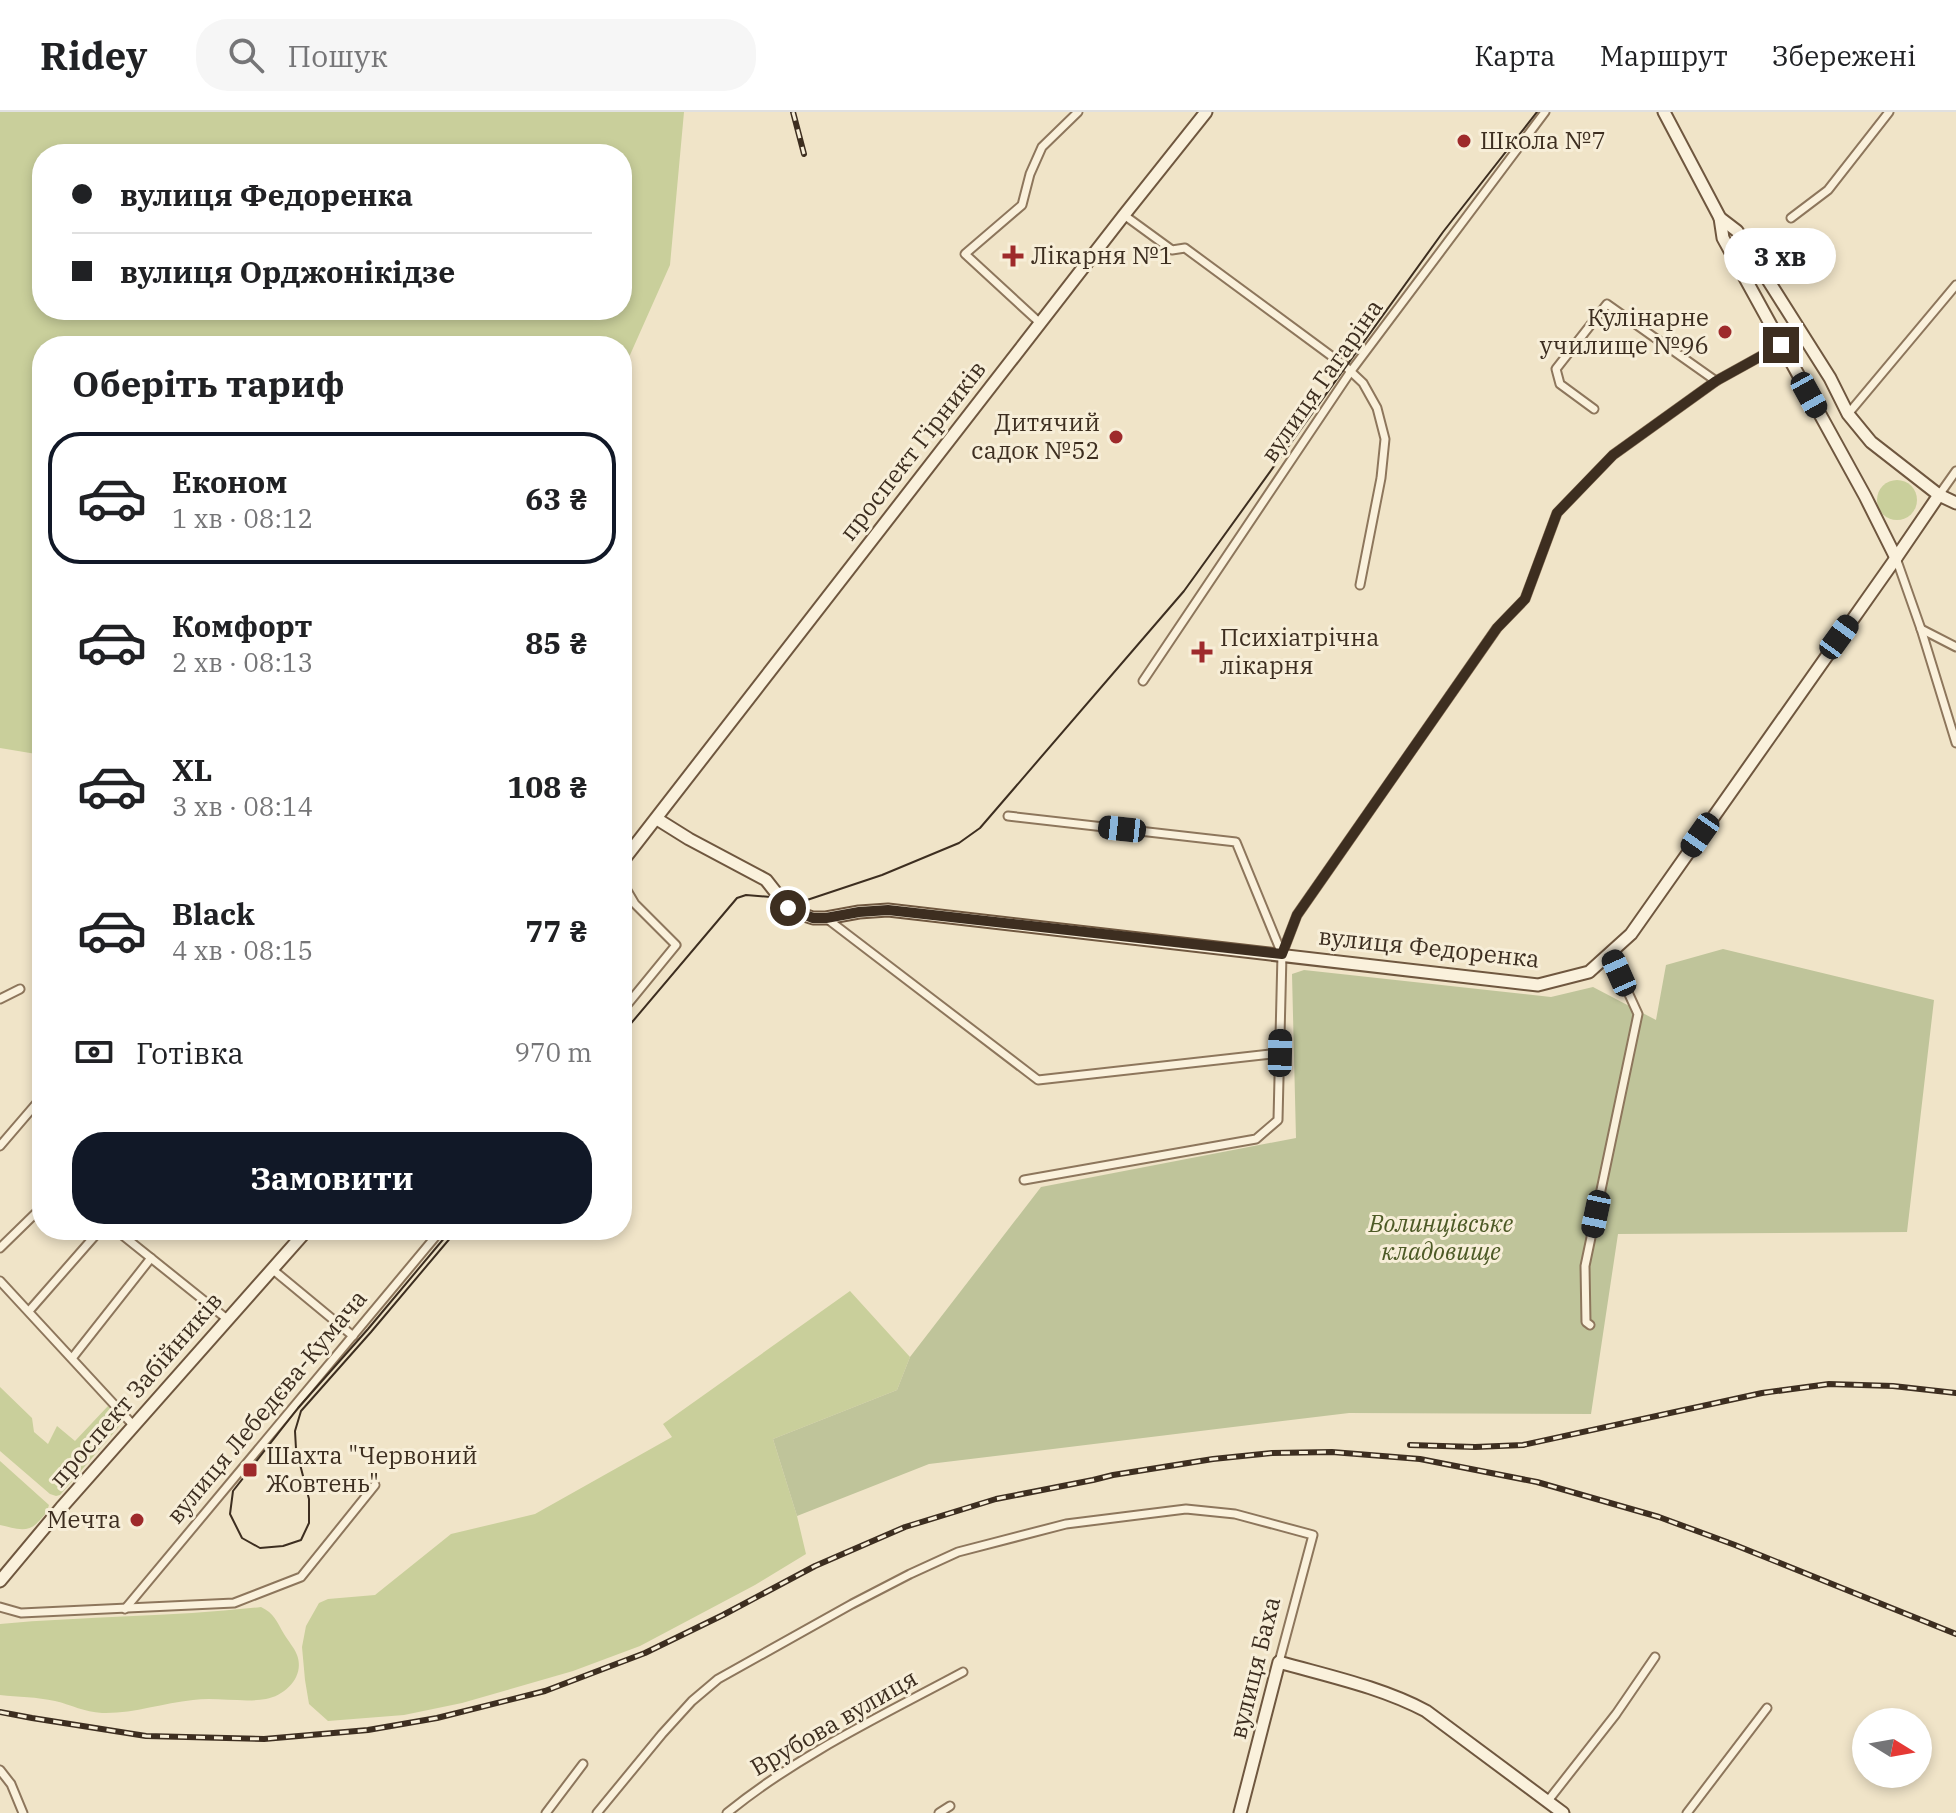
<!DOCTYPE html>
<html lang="uk">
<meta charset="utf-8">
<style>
body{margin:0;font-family:"IBM Plex Serif",serif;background:#f6f6f6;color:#202124;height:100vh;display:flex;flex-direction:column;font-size:30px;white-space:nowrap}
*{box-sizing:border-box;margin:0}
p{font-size:26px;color:#757577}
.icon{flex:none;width:44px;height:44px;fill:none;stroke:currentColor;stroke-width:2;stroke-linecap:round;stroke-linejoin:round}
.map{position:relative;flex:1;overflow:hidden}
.panel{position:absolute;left:32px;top:224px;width:600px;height:904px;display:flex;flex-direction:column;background:#fff;border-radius:32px;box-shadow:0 4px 12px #0003}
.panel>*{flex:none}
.top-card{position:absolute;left:32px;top:32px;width:600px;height:176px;border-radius:32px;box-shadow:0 4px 12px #0003;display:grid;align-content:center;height:176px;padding:0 40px;background:#fff}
.needle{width:52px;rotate:101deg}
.fabs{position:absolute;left:1852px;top:1596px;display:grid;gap:16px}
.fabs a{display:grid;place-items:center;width:80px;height:80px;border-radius:50%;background:#fff;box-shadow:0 4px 12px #0003;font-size:40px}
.end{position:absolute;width:36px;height:36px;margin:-18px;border:10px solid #3d2e20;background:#fff;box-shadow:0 0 0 4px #fff}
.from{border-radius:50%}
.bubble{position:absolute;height:56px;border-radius:28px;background:#fff;box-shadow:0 4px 12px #0003;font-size:26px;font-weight:800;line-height:56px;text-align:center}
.car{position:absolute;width:24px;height:48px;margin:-24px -12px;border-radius:10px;box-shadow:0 0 6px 2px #0007;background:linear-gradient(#222 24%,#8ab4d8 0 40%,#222 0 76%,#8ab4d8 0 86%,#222 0)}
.top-card b{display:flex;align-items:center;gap:28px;height:76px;font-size:30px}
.top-card b+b{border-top:2px solid #e0e0e0}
.top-card i{width:20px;height:20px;background:#202124}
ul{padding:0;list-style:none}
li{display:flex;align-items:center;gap:24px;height:132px;margin:0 16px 12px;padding:0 24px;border:4px solid transparent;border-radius:32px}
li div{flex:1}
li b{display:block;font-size:30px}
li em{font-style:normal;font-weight:800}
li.current{border-color:#111827}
li>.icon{width:72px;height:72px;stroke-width:1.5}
h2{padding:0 40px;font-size:36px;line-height:96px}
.pay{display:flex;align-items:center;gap:20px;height:88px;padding:0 40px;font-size:30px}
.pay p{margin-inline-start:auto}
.primary-button{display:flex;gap:16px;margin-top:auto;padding:16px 40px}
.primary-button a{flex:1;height:92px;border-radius:32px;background:#111827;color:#fff;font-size:32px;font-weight:800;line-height:92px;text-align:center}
header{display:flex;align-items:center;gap:48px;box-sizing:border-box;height:112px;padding:0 40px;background:#fff;border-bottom:2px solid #e0e0e0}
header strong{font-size:38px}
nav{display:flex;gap:44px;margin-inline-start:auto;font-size:28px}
.search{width:560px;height:72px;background:#f6f6f6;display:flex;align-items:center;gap:20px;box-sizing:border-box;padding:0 28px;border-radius:32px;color:#757577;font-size:30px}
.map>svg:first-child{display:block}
.green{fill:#c9cf9b;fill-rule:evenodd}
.cemetery{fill:#bfc49a}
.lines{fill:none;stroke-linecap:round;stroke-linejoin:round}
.street-casing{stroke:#8d765c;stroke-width:11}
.secondary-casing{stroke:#6f573f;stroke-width:15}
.street{stroke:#faf1dc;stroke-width:7}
.secondary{stroke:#faf1dc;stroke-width:11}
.tram{stroke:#3d2e20;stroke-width:2}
.rail-casing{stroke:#3d2e20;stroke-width:6}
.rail{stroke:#f7eed8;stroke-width:3;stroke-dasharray:9;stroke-linecap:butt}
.route{stroke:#3d2e20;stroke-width:10}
.poi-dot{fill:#9e2a2b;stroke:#f7eed8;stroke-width:3}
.labels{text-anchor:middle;stroke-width:6;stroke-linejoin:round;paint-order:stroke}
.poi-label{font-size:24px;fill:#3d2e20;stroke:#f7eed8;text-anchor:start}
.street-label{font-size:24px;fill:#3d2e20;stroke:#f7eed8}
.park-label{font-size:24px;font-style:italic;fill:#4d5a26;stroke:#f7eed8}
</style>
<header>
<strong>Ridey</strong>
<div class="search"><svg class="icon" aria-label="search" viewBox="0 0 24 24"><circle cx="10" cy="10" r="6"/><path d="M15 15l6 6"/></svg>Пошук</div>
<nav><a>Карта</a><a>Маршрут</a><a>Збережені</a></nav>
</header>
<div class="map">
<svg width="1956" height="1701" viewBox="0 0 1956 1701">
<rect width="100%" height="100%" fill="#f0e4c8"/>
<g class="green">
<path d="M0,0H684L670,153L622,261V234H42V643L0,636ZM622,42V198H42V42Z"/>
<circle cx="1897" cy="388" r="20"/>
<polygon points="850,1179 910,1245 897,1278 773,1327 797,1404 806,1442 755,1473 640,1534 573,1559 462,1591 404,1603 328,1609 309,1592 305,1568 302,1535 306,1514 319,1491 328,1487 375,1483 451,1422 535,1402 672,1325 663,1312"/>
<polygon points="0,1275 32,1306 34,1320 48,1332 57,1314 75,1329 108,1294 123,1310 60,1383 56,1384 50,1382 0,1339"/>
<path d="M0,1349L49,1393C47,1401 43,1405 38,1410C28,1422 14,1416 0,1413Z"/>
<path d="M261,1495C274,1501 277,1510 284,1522C288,1529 294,1535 297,1543C305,1564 286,1583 266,1587C244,1591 216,1585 193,1588C162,1591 133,1602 102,1601C84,1600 72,1593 55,1589C37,1585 18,1585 0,1583V1512C87,1504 174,1505 261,1495Z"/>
</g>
<polygon class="cemetery" points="1723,837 1934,888 1907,1120 1618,1122 1591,1302 1349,1301 929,1352 797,1404 773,1327 897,1278 910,1245 1041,1075 1296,1026 1292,862 1304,858 1551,885 1593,875 1656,908 1666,853"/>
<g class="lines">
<defs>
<g id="street">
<polyline points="1124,103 1172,138 1185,136 1345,254 1363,271 1377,296 1385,327 1381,366 1360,473"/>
<polyline points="1791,106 1828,78 1889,0"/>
<polyline points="1040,211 965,142 1022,93 1030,62 1042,35 1078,0"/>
<polyline points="1594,297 1560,272 1556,257 1607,192 1716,269"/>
<polyline points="1848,302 1956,173"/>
<polyline points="1939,383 1956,359"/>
<polyline points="1896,446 1921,517 1956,631"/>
<polyline points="1921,517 1956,535"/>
<polyline points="1143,569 1351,259 1545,0"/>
<polyline points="1008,704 1236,730 1282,842 1278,1008 1256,1027 1024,1068"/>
<polyline points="622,770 635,792 676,833 622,899"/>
<polyline points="826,806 1038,968 1280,941"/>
<polyline points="1282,842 1297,803 1497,516 1525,487 1557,401 1613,343 1716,269 1781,233"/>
<polyline points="0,887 20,877"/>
<polyline points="0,1034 42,985"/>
<polyline points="116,1118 227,1207"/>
<polyline points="0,1136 42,1095"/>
<polyline points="272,1157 353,1224"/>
<polyline points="0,1169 134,1314"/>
<polyline points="29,1199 100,1118"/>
<polyline points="1590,1213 1586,1210 1585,1154 1638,902 1610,841"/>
<polyline points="73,1245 151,1146"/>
<polyline points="0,1495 21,1501 234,1491 301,1465 375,1373"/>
<polyline points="125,1497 441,1118"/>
<polyline points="0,1658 11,1672 23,1701"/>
<polyline points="1547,1690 1616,1602 1655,1545"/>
<polyline points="546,1701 583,1652"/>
<polyline points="597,1701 662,1622 692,1589 718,1567 852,1492 910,1462 958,1440 1066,1412 1186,1397 1235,1402 1313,1423 1279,1550"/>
<path d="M727,1701C798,1643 883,1603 963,1560"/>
<polyline points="939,1701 950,1694"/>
<polyline points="1687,1701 1767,1596"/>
</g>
<g id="secondary">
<polyline points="1664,0 1720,106 1737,119 1830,266 1848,302 1871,330 1939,383 1956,391"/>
<polyline points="1720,106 1723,126 1865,384 1896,446"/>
<polyline points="657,707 689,727 766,768 788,796 798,801 813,806 826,806 859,800 888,798 1538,873 1589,860 1631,822 1896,446 1939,383"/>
<polyline points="622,750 1124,103 1206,0"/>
<polyline points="0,1469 61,1396 307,1118"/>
<path d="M1240,1701L1279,1550C1328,1564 1381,1575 1426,1599L1563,1701"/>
</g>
</defs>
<use href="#street" class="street-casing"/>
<use href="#secondary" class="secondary-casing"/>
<use href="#street" class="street"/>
<use href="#secondary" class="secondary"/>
<g class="tram">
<polyline points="622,922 737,786 746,783 807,788 882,763 959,731 980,716 1184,479 1443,120 1537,0"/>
<polyline points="451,1118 368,1217 298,1296 233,1379 230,1402 242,1426 260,1436 283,1434 301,1428 309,1411 309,1387 296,1337 295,1319 301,1299 371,1220 457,1118"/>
</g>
<defs>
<g id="rail">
<polyline points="793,0 804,42"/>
<polyline points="1410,1333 1475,1335 1523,1333 1762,1281 1829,1272 1893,1274 1956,1281"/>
<polyline points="0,1600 32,1606 146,1624 264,1627 368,1618 437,1606 545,1579 645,1541 723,1503 815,1454 905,1415 996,1387 1093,1368 1113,1363 1213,1347 1272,1341 1332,1340 1420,1347 1537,1370 1659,1405 1735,1433 1956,1522"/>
</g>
</defs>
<use href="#rail" class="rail-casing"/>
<use href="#rail" class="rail"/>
</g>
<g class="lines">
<polyline class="route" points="788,796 813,806 826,806 859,800 888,798 1282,842 1297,803 1497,516 1525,487 1557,401 1613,343 1716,269 1781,233"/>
</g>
<g class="poi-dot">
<circle cx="1464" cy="29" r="8"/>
<path d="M1009 132h8v8h8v8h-8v8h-8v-8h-8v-8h8z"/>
<circle cx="1725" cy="220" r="8"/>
<circle cx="1116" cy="325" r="8"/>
<path d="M1198 528h8v8h8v8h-8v8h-8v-8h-8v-8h8z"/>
<rect x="242" y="1350" width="16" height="16" rx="4"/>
<circle cx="137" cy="1408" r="8"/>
</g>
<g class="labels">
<g class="poi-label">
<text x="1480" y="37">Школа №7</text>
<text x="1031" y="152">Лікарня №1</text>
<text x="1709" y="214" text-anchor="end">Кулінарне<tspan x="1709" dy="28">училище №96</tspan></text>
<text x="1100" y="319" text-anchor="end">Дитячий<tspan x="1100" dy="28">садок №52</tspan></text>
<text x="1220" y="534">Психіатрічна<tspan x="1220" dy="28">лікарня</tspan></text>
<text x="266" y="1352">Шахта "Червоний<tspan x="266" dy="28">Жовтень"</tspan></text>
<text x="121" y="1416" text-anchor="end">Мечта</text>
</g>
<g class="street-label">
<text transform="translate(1322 269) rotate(-55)" y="8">вулиця Гагаріна</text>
<text transform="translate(913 339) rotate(-52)" y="8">проспект Гірників</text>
<text transform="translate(1429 836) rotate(6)" y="8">вулиця Федоренка</text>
<text transform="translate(136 1278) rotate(-49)" y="8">проспект Забійників</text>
<text transform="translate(267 1295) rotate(-50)" y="8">вулиця Лебедєва-Кумача</text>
<text transform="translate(1255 1556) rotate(-76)" y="8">вулиця Баха</text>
<text transform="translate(834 1611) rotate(-30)" y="8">Врубова вулиця</text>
</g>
<g class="park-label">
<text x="1441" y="1120">Волинцівське<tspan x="1441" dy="28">кладовище</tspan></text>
</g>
</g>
</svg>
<div class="fabs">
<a><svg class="needle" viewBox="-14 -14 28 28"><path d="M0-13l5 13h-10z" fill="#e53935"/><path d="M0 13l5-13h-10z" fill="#757577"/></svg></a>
</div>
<i class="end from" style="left:788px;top:796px"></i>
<i class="end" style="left:1781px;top:233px"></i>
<div class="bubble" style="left:1724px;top:116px;width:112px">3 хв</div>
<i class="car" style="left:1809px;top:283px;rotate:151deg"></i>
<i class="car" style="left:1839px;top:525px;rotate:36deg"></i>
<i class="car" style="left:1122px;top:717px;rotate:276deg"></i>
<i class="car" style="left:1700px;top:723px;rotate:215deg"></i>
<i class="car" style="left:1619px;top:861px;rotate:336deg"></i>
<i class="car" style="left:1280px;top:941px;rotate:1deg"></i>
<i class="car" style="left:1596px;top:1102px;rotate:192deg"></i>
<div class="top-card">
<b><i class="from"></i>вулиця Федоренка</b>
<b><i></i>вулиця Орджонікідзе</b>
</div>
<section class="panel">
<h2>Оберіть тариф</h2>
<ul>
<li class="current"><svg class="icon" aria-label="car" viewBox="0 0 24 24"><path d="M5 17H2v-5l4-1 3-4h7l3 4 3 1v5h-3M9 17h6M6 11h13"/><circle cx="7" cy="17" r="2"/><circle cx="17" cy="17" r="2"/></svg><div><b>Економ</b><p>1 хв · 08:12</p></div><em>63 ₴</em></li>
<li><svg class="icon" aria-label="car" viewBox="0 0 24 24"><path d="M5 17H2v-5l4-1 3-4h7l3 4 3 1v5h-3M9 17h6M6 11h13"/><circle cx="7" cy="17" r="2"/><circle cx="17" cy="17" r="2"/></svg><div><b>Комфорт</b><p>2 хв · 08:13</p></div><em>85 ₴</em></li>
<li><svg class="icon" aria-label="car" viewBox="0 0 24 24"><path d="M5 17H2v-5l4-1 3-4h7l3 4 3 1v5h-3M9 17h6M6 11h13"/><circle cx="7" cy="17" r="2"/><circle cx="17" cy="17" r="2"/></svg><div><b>XL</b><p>3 хв · 08:14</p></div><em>108 ₴</em></li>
<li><svg class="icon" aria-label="car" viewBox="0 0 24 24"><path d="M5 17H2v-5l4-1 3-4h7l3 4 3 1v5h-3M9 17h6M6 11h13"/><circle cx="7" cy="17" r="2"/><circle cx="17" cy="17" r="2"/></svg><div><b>Black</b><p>4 хв · 08:15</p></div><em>77 ₴</em></li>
</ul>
<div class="pay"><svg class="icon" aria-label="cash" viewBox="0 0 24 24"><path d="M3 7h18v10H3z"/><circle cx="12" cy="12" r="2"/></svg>Готівка<p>970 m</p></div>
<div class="primary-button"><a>Замовити</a></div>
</section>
</div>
